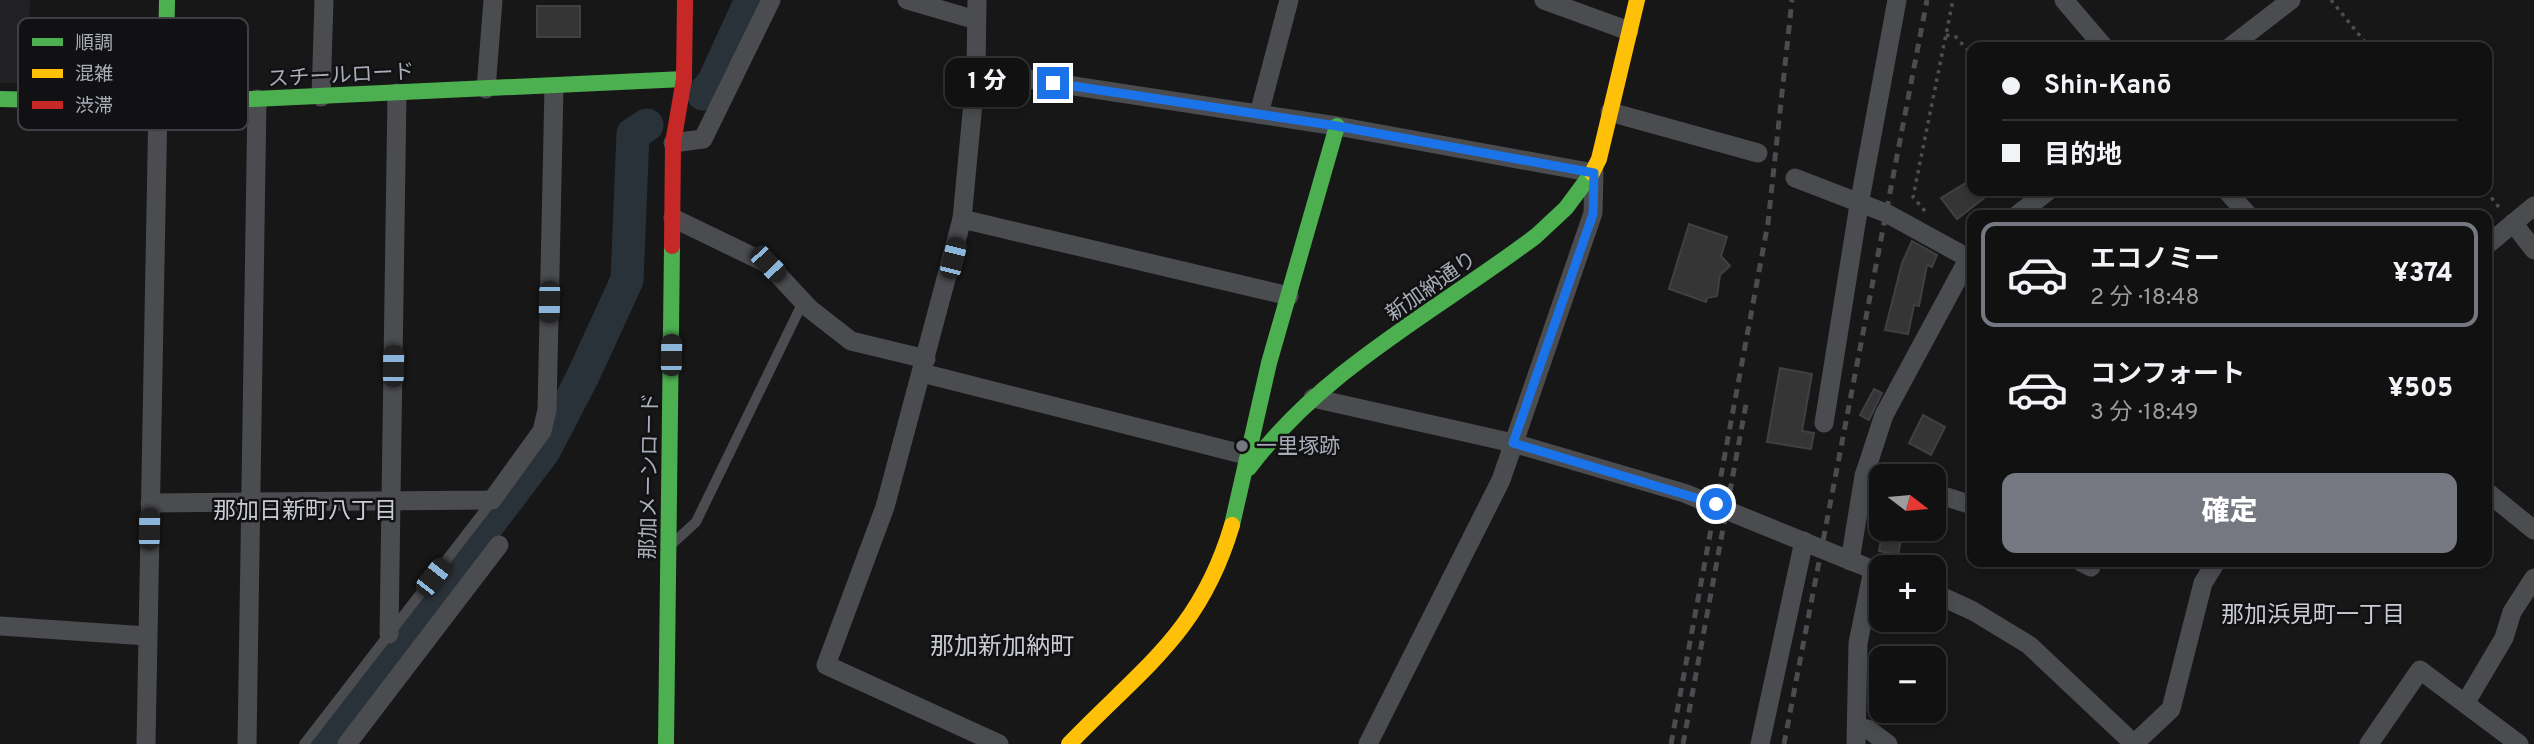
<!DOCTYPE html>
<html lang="ja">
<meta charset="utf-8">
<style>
body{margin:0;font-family:Overpass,"Noto Sans JP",sans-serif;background:#1e1f1f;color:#f1f3f6;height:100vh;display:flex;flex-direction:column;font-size:26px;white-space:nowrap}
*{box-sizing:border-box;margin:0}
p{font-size:23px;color:#9c9d9f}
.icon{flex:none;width:38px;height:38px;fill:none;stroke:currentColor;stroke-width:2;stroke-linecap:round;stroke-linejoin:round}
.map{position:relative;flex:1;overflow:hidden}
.details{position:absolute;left:1967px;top:210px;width:525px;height:357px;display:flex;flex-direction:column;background:#111;border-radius:14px;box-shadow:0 4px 10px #0003,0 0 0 2px #303131}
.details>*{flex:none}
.guide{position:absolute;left:1967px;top:42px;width:525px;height:154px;border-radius:14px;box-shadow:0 4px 10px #0003,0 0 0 2px #303131;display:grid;align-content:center;height:154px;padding:0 35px;background:#111}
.needle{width:46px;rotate:106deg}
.fabs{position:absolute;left:1869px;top:464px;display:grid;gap:14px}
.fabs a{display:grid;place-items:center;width:77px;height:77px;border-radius:14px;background:#111;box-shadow:0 4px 10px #0003,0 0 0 2px #303131;font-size:35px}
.end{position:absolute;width:32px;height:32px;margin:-16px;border:9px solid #1a73e8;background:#fff;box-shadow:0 0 0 4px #fff}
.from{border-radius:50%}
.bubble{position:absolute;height:49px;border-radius:14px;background:#111;box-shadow:0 4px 10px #0003,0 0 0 2px #303131;font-size:23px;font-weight:800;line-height:49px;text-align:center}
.car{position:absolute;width:21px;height:42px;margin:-21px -10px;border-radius:9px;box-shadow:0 0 5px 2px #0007;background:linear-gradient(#222 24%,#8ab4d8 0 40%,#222 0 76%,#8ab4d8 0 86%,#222 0)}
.guide b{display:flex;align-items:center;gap:24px;height:66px;font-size:26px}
.guide b+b{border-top:2px solid #303131}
.guide i{width:18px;height:18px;background:#f1f3f6}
ul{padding:12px 0 0;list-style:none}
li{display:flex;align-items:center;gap:21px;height:105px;margin:0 14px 10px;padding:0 21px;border:4px solid transparent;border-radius:14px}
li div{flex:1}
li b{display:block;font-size:26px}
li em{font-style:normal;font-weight:800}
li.selected{border-color:#757880}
li>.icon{width:63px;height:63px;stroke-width:1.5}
.cta{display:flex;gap:14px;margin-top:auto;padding:14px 35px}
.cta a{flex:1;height:80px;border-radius:14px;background:#757880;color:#fff;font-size:28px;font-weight:800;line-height:80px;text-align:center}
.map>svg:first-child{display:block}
.built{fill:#212123}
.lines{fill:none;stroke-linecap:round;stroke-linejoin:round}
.river{stroke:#2a3239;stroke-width:33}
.building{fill:#353536;stroke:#3f4043;stroke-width:2}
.path{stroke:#4d4e52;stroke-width:3.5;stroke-dasharray:3.5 5;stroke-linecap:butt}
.lane{stroke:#4b4c50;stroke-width:10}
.street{stroke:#4b4c50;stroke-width:19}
.fast{stroke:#4caf50;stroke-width:16}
.slow{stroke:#ffc107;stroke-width:16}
.jam{stroke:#c62828;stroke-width:16}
.rail{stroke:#4b4c4f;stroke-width:5;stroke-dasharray:9 7;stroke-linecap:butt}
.route{stroke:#1a73e8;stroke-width:9}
.poi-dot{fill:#757880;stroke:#111113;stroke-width:2.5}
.labels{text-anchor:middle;stroke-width:5;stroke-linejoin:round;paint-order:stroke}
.street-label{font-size:21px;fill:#a8adb8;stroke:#111113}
.poi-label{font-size:21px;fill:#a8adb8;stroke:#111113;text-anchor:start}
.neighbourhood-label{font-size:23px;fill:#c9ccd4;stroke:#111113}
.quarter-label{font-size:24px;fill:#c9ccd4;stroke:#111113}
.key{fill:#111113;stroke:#3e4045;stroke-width:2}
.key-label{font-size:19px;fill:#a8adb8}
</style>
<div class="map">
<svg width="2534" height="744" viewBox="0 0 2534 744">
<rect width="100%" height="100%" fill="#171717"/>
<polygon class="built" points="0,0 30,0 28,83 0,83"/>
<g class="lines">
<g class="river">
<polyline points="703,94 713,83 751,0"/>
<polyline points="322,744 544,451 582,378 627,280 633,134 647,125"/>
</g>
</g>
<g class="building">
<rect x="537" y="6" width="43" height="31"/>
<polygon points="1972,179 1972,191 1993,191 1957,219 1941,198"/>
<polygon points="1689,224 1727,237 1721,256 1730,266 1720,275 1717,296 1707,298 1706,302 1669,289"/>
<polygon points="1912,241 1937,255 1932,267 1927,265 1919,306 1914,305 1908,334 1885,330 1902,263"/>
<polygon points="1780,368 1812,374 1802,431 1814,433 1811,449 1767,442"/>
<polygon points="1874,389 1882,393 1869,420 1860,415"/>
<polygon points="1923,415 1945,427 1931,455 1909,443"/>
<polygon points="1883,528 1903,528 1898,555 1879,551"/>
</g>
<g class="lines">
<g class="path">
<polyline points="2331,0 2369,47"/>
<polyline points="1946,35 1956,37 1972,55"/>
<polyline points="2486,191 2502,211"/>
<polyline points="1925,211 1913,197 1953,0"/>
</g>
<g class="lane">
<polyline points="673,543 696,522 803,302"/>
<polyline points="304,744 492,501"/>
</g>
<g class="street">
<polyline points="907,0 976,20"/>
<polyline points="977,0 976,71 962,219 885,507 826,665 999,744"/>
<polyline points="1544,0 1629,31"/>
<polyline points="2064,0 2104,47"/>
<polyline points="2230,47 2291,0"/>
<polyline points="976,71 1337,126 1594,173 1593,213 1501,480 1368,744"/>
<polyline points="486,89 493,0"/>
<polyline points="321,97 324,0"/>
<polyline points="1610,112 1758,153"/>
<polyline points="1259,114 1289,0"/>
<polyline points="673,143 703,139 771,0"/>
<polyline points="1795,178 1886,213 1972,260"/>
<polyline points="2227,191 2248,215"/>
<polyline points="2017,215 2048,191"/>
<polyline points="673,218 768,264 810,309 851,341 926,359"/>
<polyline points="962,219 1289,296"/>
<polyline points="2513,223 2534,250"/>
<polyline points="2487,245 2534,206"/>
<polyline points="922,373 1246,455"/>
<polyline points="1313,398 1513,443 1684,493 1881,573"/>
<polyline points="1824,423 1859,205 1897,0"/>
<polyline points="1864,476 1881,480"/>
<polyline points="2487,492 2534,530"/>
<polyline points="1934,493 1972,505"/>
<polyline points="150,503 492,500 542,431 547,410 554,87"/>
<polyline points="1850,561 1864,476 1884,415 1972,252"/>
<polyline points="2081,562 2091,567"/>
<polyline points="1934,593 1973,611 2029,645 2134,744"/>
<polyline points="0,626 147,636"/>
<polyline points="389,634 397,93"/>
<polyline points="2466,702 2504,638 2512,612 2534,578"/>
<polyline points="1857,727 1868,729 1888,744"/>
<polyline points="146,744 158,103"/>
<polyline points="247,744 257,99"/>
<polyline points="347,744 499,545"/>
<polyline points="1760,744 1804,541"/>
<polyline points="1856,744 1858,643 1873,570"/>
<polyline points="2134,744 2171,709 2203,583 2216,562"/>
<polyline points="2369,744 2420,670 2519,744"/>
</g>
<g class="fast">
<polyline points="0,99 165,103 684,79"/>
<polyline points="165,103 167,0"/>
<path d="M1249,468C1324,368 1438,310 1536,236L1566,208L1592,173"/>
<polyline points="1232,525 1269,363 1337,126"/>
<polyline points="666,744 672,246"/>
</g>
<g class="slow">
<polyline points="1592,173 1599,159 1637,0"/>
<path d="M1069,744C1142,668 1200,633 1232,525"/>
</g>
<polyline class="jam" points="672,246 673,143 684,79 685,0"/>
<g class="rail">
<polyline points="1671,744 1768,223 1792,0"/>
<polyline points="1683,744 1747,399"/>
<polyline points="1784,744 1927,0"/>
</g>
</g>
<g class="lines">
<polyline class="route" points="1053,83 1337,126 1594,173 1593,214 1513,443 1716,504"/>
</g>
<circle class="poi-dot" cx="1242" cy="446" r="7"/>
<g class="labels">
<g class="street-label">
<text transform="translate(341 75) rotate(-3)" y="7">スチールロード</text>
<text transform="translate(1431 286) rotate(-35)" y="7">新加納通り</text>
<text transform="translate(649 476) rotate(-89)" y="7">那加メーンロード</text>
</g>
<g class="poi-label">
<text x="1256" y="453">一里塚跡</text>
</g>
<g class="neighbourhood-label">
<text x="305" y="518">那加日新町八丁目</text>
<text x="2313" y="622">那加浜見町一丁目</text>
</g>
<g class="quarter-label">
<text x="1002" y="654">那加新加納町</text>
</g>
</g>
<rect x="18" y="18" width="230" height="112" rx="10" class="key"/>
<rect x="32" y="38" width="31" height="8" fill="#4caf50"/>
<rect x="32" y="69" width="31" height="9" fill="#ffc107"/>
<rect x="32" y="101" width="31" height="8" fill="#c62828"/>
<g class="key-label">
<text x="75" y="49">順調</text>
<text x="75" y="80">混雑</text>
<text x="75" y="112">渋滞</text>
</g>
</svg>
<div class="fabs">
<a><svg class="needle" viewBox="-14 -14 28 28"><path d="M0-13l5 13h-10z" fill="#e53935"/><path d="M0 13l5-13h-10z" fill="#9c9d9f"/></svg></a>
<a>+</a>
<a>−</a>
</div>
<i class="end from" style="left:1716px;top:504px"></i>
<i class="end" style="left:1053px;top:83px"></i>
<div class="bubble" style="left:945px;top:58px;width:84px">1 分</div>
<i class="car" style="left:953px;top:258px;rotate:14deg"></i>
<i class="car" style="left:768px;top:264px;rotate:137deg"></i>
<i class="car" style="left:549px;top:302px;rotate:181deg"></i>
<i class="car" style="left:671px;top:355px;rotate:1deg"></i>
<i class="car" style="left:393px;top:366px;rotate:1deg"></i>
<i class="car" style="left:149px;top:529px;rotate:1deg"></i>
<i class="car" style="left:433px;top:577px;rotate:38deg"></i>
<div class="guide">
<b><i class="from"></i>Shin-Kanō</b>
<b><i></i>目的地</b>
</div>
<section class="details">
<ul>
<li class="selected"><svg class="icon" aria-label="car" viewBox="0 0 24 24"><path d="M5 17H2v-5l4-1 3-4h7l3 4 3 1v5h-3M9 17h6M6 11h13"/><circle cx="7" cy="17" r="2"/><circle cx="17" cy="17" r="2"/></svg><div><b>エコノミー</b><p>2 分 · 18:48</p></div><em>¥374</em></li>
<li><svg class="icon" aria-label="car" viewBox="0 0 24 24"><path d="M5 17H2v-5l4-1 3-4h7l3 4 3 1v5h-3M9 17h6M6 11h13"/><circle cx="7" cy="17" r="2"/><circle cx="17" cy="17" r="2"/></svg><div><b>コンフォート</b><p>3 分 · 18:49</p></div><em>¥505</em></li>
</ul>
<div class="cta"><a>確定</a></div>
</section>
</div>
